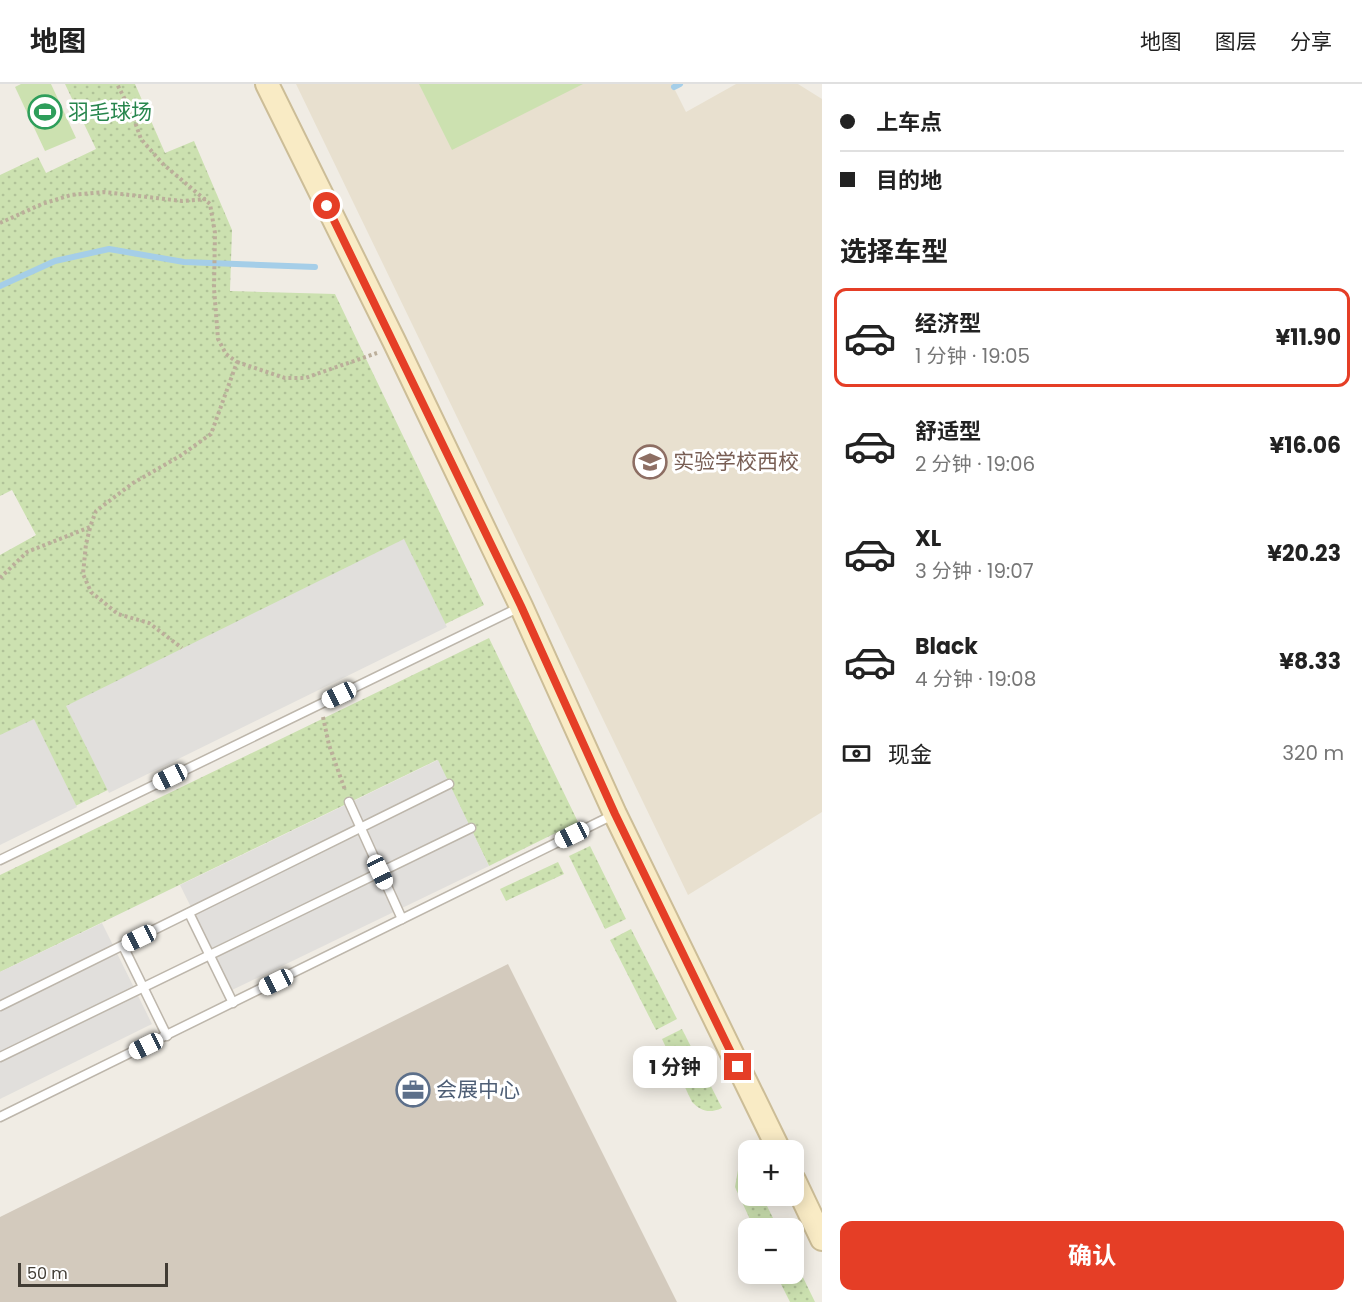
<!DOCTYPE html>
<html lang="zh">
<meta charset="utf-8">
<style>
body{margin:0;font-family:Poppins,"Noto Sans SC",sans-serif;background:#f2f2f2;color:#222;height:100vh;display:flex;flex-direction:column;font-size:22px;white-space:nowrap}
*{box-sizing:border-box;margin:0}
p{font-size:20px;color:#767676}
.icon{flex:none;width:33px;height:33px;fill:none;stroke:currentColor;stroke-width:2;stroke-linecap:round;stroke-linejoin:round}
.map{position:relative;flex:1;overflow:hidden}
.details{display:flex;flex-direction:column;background:#fff;width:540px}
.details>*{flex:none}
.top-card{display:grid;align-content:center;height:132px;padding:0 18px;background:#fff}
.buttons{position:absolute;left:738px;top:1056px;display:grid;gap:12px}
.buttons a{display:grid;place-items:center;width:66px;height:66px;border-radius:12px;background:#fff;box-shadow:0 3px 15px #0003;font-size:30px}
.scale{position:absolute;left:18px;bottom:15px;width:150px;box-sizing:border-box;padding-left:6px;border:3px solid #413c34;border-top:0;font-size:16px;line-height:21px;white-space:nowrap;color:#413c34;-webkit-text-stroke:4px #fff;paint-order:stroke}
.end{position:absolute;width:27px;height:27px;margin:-14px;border:8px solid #e53e26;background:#fff;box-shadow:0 0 0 3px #fff}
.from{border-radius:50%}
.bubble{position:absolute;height:42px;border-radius:12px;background:#fff;box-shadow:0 3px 15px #0003;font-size:20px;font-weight:700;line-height:42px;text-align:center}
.car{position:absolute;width:18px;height:36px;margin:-18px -9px;border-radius:8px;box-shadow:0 0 4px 2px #0007;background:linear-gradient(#fff 24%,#345 0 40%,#fff 0 76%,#345 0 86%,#fff 0)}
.top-card b{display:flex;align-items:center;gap:21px;height:57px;font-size:22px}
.top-card b+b{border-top:2px solid #e0e0e0}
.top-card i{width:15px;height:15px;background:#222}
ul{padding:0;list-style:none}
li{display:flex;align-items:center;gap:18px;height:99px;margin:0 12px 9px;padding:0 6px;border:3px solid transparent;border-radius:12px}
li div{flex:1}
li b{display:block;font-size:22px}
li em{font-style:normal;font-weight:700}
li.on{border-color:#e53e26}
li>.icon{width:54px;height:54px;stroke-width:1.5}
h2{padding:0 18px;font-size:27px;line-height:72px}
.pay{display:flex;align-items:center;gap:15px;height:66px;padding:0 18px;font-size:22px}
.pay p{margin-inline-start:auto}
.button{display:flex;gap:12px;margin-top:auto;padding:12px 18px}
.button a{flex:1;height:69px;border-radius:12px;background:#e53e26;color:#fff;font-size:24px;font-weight:700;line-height:69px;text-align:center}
header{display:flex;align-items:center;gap:36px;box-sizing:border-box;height:84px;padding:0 30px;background:#fff;border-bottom:2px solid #e0e0e0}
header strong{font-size:28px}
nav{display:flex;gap:33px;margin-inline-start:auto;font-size:21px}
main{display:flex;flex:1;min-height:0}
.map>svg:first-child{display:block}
.education{fill:#e8e0cf}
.grass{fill:#cce1b0}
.park{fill:url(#park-dots)}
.parking{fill:#e1dfdc}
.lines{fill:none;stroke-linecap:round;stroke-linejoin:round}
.stream{stroke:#a5cee8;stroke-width:6}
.building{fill:#d3cabd}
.service-casing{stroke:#bdb6ab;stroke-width:11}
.secondary-casing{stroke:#ccbd97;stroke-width:26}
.path{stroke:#bbae9a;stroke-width:4;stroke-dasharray:3 3;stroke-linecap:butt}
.service{stroke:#fff;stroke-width:8}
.secondary{stroke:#f9ebc5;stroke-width:22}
.route{stroke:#e53e26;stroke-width:8}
.labels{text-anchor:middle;stroke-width:6;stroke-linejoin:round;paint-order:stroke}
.leisure-label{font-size:21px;fill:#27864d;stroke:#fff;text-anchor:start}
.education-label{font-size:21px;fill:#785e54;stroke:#fff;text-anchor:start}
.service-label{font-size:21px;fill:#4e5e75;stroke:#fff;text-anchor:start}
</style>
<header>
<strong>地图</strong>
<nav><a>地图</a><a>图层</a><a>分享</a></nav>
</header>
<main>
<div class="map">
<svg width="822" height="1218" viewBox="0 0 822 1218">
<defs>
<pattern id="park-dots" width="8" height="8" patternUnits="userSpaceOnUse" patternTransform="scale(1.5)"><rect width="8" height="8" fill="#cce1b0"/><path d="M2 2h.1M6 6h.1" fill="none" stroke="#b0c298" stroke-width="1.8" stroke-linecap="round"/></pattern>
</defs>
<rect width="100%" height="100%" fill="#f0ece4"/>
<polygon class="education" points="296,0 672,0 686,28 736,0 798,0 822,15 822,728 688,811"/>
<g class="grass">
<polygon points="21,0 51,0 76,54 45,67 15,3"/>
<polygon points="419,0 583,0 452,66"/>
</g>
<g class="park">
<polygon points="65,0 135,0 165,69 194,57 232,146 230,207 335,210 484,521 0,759 0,471 36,451 12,406 0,412 0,91 38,73 46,89 96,65"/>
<polygon points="489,554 578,738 489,782 437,676 0,888 0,791"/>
<polygon points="590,762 626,835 605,845 569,772"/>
<polygon points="558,778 564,790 506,817 500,805"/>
<polygon points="631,845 677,935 656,946 610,856"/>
<path d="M682,945L722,1024C709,1030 701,1027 692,1018L662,955Z"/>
<polygon points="745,1075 748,1082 748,1112 762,1112 778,1144 754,1144 735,1103 738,1086"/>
<polygon points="794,1175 815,1218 790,1218 776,1190 794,1190"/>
</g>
<g class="parking">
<polygon points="404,455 447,543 109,709 66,622"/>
<polygon points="34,635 77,723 0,761 0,651"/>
<polygon points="438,676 489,782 232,906 180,801"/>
<polygon points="102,839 152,940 0,1015 0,888"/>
</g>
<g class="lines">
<g class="stream">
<polyline points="674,3 680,0"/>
<polyline points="0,202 55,177 109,165 184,178 315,183"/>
</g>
</g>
<polygon class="building" points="508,880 677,1218 0,1218 0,1133"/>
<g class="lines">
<defs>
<g id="service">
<polyline points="349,718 402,835"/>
<polyline points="0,776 520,523"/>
<polyline points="189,829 233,919"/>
<polyline points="123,862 167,952"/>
<polyline points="0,922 449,700"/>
<polyline points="0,973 471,744"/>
<polyline points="0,1033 613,731"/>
</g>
<g id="secondary">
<polyline points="267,0 394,257 521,522 615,730 779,1066"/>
<polyline points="794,1096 822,1155"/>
</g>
</defs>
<use href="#service" class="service-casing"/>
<use href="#secondary" class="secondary-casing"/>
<g class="path">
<polyline points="0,139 42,120 71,111 104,108 182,117 206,115"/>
<polyline points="237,278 285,294 305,294 377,269"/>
<polyline points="90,444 86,460 83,490 91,508 118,530 149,539 182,564"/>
<polyline points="0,494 27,468 90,443 96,427 133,399 180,372 211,350 237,278 226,270 218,255 214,204 215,149 210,120 163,80 141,55 131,27 117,0"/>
<polyline points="323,633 329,661 345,706"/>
</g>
<use href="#service" class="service"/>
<use href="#secondary" class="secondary"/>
</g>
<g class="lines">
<polyline class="route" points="327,122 521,522 615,730 738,983"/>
</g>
<defs>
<symbol id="stadium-ring" viewBox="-11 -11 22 22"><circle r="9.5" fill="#fff" stroke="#2e9e5b" stroke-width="1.5"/><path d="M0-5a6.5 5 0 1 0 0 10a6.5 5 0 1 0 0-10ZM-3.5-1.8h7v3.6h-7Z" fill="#2e9e5b"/></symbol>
<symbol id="school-ring" viewBox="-11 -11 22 22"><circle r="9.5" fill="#fff" stroke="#8d6e63" stroke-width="1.5"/><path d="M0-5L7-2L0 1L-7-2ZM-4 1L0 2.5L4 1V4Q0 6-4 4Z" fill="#8d6e63"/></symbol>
<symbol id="office-ring" viewBox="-11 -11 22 22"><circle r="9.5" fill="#fff" stroke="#5c6f8a" stroke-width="1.5"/><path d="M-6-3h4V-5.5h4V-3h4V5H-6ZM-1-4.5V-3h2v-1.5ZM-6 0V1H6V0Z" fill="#5c6f8a"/></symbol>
</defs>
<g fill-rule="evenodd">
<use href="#stadium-ring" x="26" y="9" width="38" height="38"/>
<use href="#school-ring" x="631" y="359" width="38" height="38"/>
<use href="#office-ring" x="394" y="987" width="38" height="38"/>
</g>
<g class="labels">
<g class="leisure-label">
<text x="68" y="35">羽毛球场</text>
</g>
<g class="education-label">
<text x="673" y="385">实验学校西校</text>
</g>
<g class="service-label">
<text x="436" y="1013">会展中心</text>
</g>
</g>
</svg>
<div class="buttons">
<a>+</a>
<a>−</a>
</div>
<div class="scale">50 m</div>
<i class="end from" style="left:327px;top:122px"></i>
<i class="end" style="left:738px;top:983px"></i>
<div class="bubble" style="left:633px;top:962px;width:84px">1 分钟</div>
<i class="car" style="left:339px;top:611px;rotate:244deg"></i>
<i class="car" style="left:170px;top:693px;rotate:244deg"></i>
<i class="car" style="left:572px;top:751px;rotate:244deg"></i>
<i class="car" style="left:380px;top:788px;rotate:155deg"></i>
<i class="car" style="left:139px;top:854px;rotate:244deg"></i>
<i class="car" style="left:276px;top:898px;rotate:244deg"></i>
<i class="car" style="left:146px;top:962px;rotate:244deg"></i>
</div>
<section class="details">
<div class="top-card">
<b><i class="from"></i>上车点</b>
<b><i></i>目的地</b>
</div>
<h2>选择车型</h2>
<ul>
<li class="on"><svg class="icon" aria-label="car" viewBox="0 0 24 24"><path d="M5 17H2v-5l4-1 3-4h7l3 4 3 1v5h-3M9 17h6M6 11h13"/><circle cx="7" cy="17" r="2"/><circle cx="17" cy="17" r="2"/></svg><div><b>经济型</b><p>1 分钟 · 19:05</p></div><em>¥11.90</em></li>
<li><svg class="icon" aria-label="car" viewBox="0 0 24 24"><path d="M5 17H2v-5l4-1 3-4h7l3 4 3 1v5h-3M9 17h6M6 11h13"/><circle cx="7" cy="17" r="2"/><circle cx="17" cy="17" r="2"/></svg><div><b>舒适型</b><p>2 分钟 · 19:06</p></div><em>¥16.06</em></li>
<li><svg class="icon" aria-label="car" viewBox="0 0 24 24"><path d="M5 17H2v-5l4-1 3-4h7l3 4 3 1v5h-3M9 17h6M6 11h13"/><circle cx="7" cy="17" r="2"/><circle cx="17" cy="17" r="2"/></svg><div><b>XL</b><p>3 分钟 · 19:07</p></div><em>¥20.23</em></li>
<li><svg class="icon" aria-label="car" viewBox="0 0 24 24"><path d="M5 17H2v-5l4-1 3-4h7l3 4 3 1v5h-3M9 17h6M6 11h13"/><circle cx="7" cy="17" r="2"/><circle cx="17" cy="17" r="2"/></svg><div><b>Black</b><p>4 分钟 · 19:08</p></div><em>¥8.33</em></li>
</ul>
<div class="pay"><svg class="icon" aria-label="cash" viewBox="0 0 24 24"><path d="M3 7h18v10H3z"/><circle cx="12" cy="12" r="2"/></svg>现金<p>320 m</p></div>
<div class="button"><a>确认</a></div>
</section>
</main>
